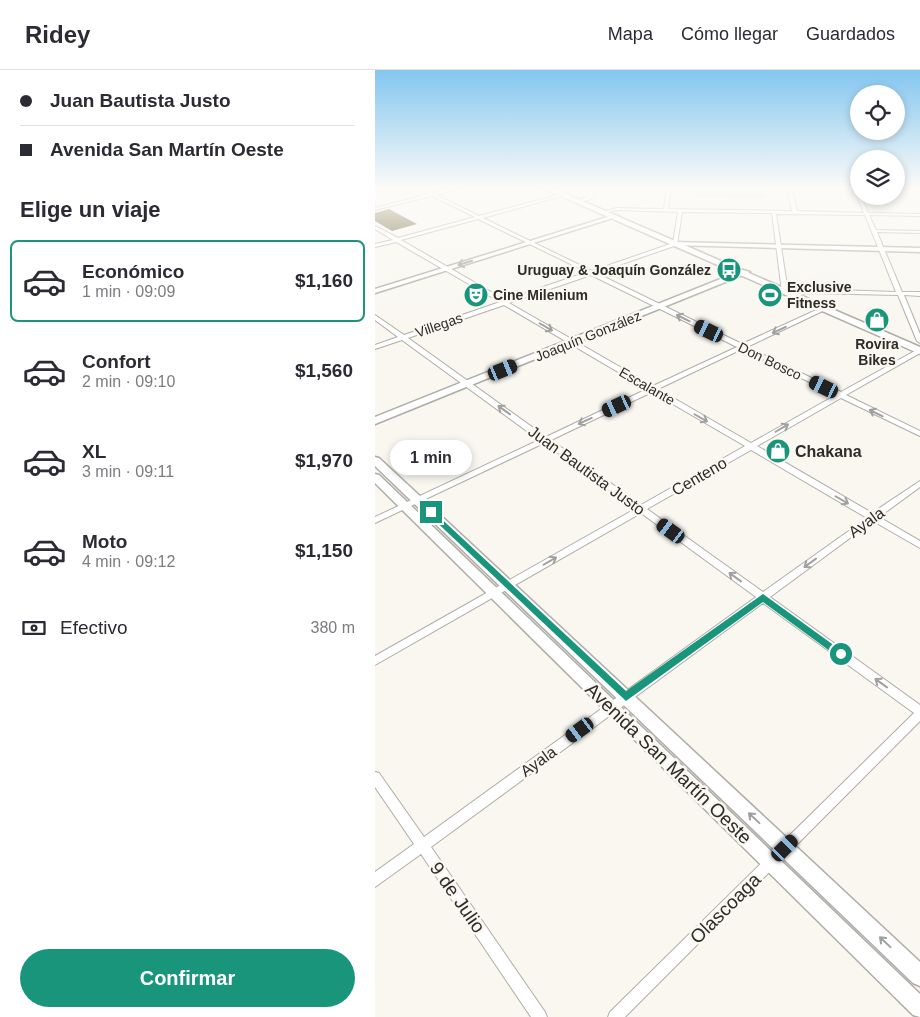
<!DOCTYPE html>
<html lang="es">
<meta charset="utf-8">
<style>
body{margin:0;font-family:Arial,sans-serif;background:#f7f7f7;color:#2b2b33;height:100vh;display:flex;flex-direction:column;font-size:19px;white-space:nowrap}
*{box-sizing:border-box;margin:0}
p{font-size:16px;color:#7c7c81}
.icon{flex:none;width:28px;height:28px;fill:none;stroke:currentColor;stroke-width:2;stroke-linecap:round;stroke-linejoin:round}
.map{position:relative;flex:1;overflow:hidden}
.side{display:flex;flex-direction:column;background:#fff;width:375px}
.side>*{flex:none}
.top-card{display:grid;align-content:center;height:110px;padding:0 20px;background:#fff}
.buttons{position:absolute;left:475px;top:15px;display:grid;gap:10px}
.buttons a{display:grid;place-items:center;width:55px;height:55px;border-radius:50%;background:#fff;box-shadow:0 2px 8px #0003;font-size:25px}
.end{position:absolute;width:22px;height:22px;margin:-11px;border:6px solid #19957c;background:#fff;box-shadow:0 0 0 2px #fff}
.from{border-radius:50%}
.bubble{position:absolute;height:35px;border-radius:18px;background:#fff;box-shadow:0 2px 8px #0003;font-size:16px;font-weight:600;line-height:35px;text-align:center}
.car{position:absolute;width:15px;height:30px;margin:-15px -8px;border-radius:6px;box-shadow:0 0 4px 1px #0007;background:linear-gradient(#222 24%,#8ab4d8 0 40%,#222 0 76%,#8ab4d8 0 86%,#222 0)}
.top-card b{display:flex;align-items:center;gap:18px;height:48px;font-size:19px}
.top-card b+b{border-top:1px solid #e1e1e2}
.top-card i{width:12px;height:12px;background:#2b2b33}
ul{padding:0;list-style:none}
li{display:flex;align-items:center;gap:15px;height:82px;margin:0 10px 8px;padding:0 10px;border:2px solid transparent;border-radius:8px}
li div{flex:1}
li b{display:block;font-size:19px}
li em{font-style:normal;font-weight:600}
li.active{border-color:#19957c}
li>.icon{width:45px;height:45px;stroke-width:1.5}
h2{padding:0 20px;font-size:22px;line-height:60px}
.pay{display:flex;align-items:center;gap:12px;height:55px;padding:0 20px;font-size:19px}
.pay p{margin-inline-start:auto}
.button{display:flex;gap:10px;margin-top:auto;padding:10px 20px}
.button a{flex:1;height:58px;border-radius:30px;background:#19957c;color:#fff;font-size:20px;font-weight:600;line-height:58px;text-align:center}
header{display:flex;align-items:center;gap:30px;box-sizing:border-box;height:70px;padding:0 25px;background:#fff;border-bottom:1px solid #e1e1e2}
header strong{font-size:24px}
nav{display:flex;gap:28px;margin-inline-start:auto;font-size:18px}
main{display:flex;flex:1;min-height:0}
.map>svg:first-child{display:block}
.green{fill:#c6e5c3}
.building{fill:#5e511c}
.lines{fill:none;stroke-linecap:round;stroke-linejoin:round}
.minor-casing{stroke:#aeaca6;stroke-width:2}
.tertiary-casing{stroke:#aeaca6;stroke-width:3}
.secondary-casing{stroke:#aeaca6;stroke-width:3}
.primary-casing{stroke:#aeaca6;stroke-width:3}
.minor{fill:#fff;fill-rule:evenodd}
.tertiary{fill:#fff;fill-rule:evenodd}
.secondary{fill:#fff;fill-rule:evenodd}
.primary{fill:#fff;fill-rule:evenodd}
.oneway{stroke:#a0a09f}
.route{fill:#19957c}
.labels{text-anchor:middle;stroke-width:5;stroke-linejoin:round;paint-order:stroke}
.far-poi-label{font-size:14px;font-weight:bold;fill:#2d2c2a;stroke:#f9f7f0;text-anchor:start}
.far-street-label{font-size:14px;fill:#2d2c2a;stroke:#f9f7f0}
.poi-label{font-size:16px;font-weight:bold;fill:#2d2c2a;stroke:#f9f7f0;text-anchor:start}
.street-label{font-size:16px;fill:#2d2c2a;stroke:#f9f7f0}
.near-street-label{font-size:19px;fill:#2d2c2a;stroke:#f9f7f0}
</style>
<header>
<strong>Ridey</strong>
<nav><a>Mapa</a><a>Cómo llegar</a><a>Guardados</a></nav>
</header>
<main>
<section class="side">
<div class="top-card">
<b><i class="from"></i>Juan Bautista Justo</b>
<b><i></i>Avenida San Martín Oeste</b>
</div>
<h2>Elige un viaje</h2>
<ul>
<li class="active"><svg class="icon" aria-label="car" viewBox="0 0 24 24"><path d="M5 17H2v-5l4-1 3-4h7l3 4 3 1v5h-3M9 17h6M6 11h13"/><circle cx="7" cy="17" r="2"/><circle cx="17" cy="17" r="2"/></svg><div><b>Económico</b><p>1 min · 09:09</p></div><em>$1,160</em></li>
<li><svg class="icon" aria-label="car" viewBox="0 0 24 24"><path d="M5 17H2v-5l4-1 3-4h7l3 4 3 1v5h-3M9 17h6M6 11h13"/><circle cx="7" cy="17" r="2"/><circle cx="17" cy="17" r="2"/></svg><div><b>Confort</b><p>2 min · 09:10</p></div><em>$1,560</em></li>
<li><svg class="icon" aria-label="car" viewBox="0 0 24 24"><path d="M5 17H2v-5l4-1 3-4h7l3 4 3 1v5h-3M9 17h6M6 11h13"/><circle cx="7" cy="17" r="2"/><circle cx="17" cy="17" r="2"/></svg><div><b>XL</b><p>3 min · 09:11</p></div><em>$1,970</em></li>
<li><svg class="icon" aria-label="car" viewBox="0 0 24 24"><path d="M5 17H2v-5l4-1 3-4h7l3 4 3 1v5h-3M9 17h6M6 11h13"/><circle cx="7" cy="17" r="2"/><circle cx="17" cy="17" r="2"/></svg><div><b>Moto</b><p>4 min · 09:12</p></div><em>$1,150</em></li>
</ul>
<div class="pay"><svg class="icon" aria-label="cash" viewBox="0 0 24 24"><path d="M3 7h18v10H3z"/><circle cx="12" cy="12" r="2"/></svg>Efectivo<p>380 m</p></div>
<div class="button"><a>Confirmar</a></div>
</section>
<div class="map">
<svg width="545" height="947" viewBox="0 0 545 947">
<rect width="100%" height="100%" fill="#f9f7f0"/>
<polygon class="green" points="321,117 389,117 391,128 321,127"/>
<polygon class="building" points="14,139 42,154 17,161 0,151 0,143"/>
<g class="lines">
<defs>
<g id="minor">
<path d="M40,117H46L58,123L79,117H88L61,125L104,146L191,123V125L108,148L217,201L298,173L303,142L241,140L231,143L229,142L241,138L289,139L292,117H296L293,139L417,141L412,117H416L422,141L489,143L482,126L484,125V126H486L493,143L545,144V146L494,145L501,160L545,161V163L502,162L527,222H545V226L529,225L545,264V273L542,271L523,225L431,223L417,228L414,226L430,219L521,222L490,145L401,144L413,222L410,224L407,222L397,143L307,142L302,175L221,203L367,274L450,236H454V238L372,277L466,322L545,278V283L471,325L545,361V366L466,328L382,376L497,443L545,411V417L504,447L545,471V478L498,451L395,527L545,635V651L250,947H233L235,942L539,643L388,533L56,777L170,942L172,947H156L46,784L0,817V802L39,774L0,717V702L4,703L49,767L381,527L266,443L0,595V586L260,439L169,373L0,453V447L164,370L27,270L0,279V275L23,267L0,250V245L29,265L125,232L21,172L0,177V174L18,170L0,159V156L23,168L100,147L57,126L0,140V138L53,124ZM103,149L212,202L130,230L26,170ZM216,205L362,277L278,316L134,233ZM129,235L272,319L171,367L33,268ZM367,279L461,325L376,373L283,319ZM277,322L370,376L266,435L176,370ZM376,380L492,448L388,522L272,439Z"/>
<polygon points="218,117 222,117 216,129 204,132 204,130 212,127"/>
</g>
<g id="tertiary">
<polygon points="239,145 244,146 0,223 0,219"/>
<polygon points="298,172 545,178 545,182 296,175 296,173"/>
</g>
<g id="secondary">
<polygon points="368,200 375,202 0,354 0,347"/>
<polygon points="0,387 4,388 545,892 545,916 538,913 0,396"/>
<polygon points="0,404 4,405 545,924 545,947 538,945 0,413"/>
</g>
<polygon id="primary" points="165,117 175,117 545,277 545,284"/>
</defs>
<use href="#minor" class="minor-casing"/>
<use href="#tertiary" class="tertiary-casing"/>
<use href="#secondary" class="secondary-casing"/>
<use href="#primary" class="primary-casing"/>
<use href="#minor" class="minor"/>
<use href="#tertiary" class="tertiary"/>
<use href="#secondary" class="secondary"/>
<use href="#primary" class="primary"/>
</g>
<defs><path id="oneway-shaft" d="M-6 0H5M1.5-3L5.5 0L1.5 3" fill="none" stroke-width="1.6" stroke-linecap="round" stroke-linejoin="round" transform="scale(1.25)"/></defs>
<g class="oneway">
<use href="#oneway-shaft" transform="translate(90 193) rotate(163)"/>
<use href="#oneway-shaft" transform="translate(308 248) rotate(-154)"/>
<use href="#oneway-shaft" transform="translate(171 257) rotate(30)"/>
<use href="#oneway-shaft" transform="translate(404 260) rotate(155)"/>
<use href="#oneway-shaft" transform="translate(129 340) rotate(-144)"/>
<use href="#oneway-shaft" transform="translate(501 343) rotate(-154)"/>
<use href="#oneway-shaft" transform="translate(326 348) rotate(30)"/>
<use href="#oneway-shaft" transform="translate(210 351) rotate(155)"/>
<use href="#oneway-shaft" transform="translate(407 358) rotate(-30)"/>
<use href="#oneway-shaft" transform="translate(467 430) rotate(30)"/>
<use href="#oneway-shaft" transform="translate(175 491) rotate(-30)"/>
<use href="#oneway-shaft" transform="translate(435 493) rotate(144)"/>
<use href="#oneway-shaft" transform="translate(360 507) rotate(-144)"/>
<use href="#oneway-shaft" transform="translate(506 613) rotate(-144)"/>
<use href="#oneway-shaft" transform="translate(379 748) rotate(-137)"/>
<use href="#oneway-shaft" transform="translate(510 872) rotate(-137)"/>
</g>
<linearGradient id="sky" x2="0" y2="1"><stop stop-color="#83c6f0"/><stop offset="0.47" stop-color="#fcfbf8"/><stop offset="1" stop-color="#fcfbf8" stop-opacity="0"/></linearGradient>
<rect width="545" height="250" fill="url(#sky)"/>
<polygon class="route" points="53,441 58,441 251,621 388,524 471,584 470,587 463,587 388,532 251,631 53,444"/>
<defs>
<symbol id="bus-disc" viewBox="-11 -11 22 22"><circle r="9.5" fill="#19957c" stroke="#f9f7f0"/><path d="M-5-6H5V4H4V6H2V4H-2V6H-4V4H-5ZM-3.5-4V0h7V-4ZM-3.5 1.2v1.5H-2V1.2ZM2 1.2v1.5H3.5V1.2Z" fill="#fff"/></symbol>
<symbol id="theatre-disc" viewBox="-11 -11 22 22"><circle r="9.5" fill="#19957c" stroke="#f9f7f0"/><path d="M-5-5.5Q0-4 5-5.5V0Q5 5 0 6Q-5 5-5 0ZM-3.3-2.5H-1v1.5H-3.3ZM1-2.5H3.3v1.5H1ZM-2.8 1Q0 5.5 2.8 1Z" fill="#fff"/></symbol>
<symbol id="stadium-disc" viewBox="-11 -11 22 22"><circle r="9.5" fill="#19957c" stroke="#f9f7f0"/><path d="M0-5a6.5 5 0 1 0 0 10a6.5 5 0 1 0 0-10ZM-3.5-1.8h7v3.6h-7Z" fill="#fff"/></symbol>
<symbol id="shop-disc" viewBox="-11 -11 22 22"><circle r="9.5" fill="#19957c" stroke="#f9f7f0"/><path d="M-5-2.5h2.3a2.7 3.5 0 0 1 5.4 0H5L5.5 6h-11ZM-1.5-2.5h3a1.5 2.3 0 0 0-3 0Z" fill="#fff"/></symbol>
</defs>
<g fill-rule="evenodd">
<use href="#bus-disc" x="340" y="186" width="28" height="28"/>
<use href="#theatre-disc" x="87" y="211" width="28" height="28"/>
<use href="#stadium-disc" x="381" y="211" width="28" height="28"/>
<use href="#shop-disc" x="488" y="236" width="28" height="28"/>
<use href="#shop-disc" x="389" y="367" width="28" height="28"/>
</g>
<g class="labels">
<g class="far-poi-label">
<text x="336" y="205" text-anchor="end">Uruguay &amp; Joaquín González</text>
<text x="412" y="222">Exclusive<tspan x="412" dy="16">Fitness</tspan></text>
<text x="118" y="230">Cine Milenium</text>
<text x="502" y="279" text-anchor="middle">Rovira<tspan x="502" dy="16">Bikes</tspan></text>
</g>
<g class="far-street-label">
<text transform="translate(64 255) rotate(-19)" y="5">Villegas</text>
<text transform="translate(213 266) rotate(-22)" y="5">Joaquín González</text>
<text transform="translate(395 291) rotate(26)" y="5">Don Bosco</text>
<text transform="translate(272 316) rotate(30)" y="5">Escalante</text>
</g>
<g class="poi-label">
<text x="420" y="387">Chakana</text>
</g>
<g class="street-label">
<text transform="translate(212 400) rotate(36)" y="6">Juan Bautista Justo</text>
<text transform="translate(324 406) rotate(-30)" y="6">Centeno</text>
<text transform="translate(491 452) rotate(-36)" y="6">Ayala</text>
<text transform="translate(163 691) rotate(-36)" y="6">Ayala</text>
</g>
<g class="near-street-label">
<text transform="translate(294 693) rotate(44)" y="7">Avenida San Martín Oeste</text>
<text transform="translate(83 827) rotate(55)" y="7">9 de Julio</text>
<text transform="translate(350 838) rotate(-45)" y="7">Olascoaga</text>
</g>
</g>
</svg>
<div class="buttons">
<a><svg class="icon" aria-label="locate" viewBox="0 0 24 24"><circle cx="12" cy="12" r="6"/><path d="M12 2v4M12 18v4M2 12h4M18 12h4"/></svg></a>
<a><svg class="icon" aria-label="layers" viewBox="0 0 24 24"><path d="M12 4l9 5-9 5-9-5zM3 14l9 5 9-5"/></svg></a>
</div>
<i class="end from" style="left:466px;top:584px"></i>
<i class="end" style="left:56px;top:442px"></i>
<div class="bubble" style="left:15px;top:370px;width:82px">1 min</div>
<i class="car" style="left:334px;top:261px;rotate:296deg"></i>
<i class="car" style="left:128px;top:300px;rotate:68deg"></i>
<i class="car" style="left:449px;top:317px;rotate:296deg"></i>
<i class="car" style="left:242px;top:336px;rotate:245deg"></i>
<i class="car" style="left:296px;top:461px;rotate:306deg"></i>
<i class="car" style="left:205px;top:660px;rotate:234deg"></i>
<i class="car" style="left:410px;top:778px;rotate:45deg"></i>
</div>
</main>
